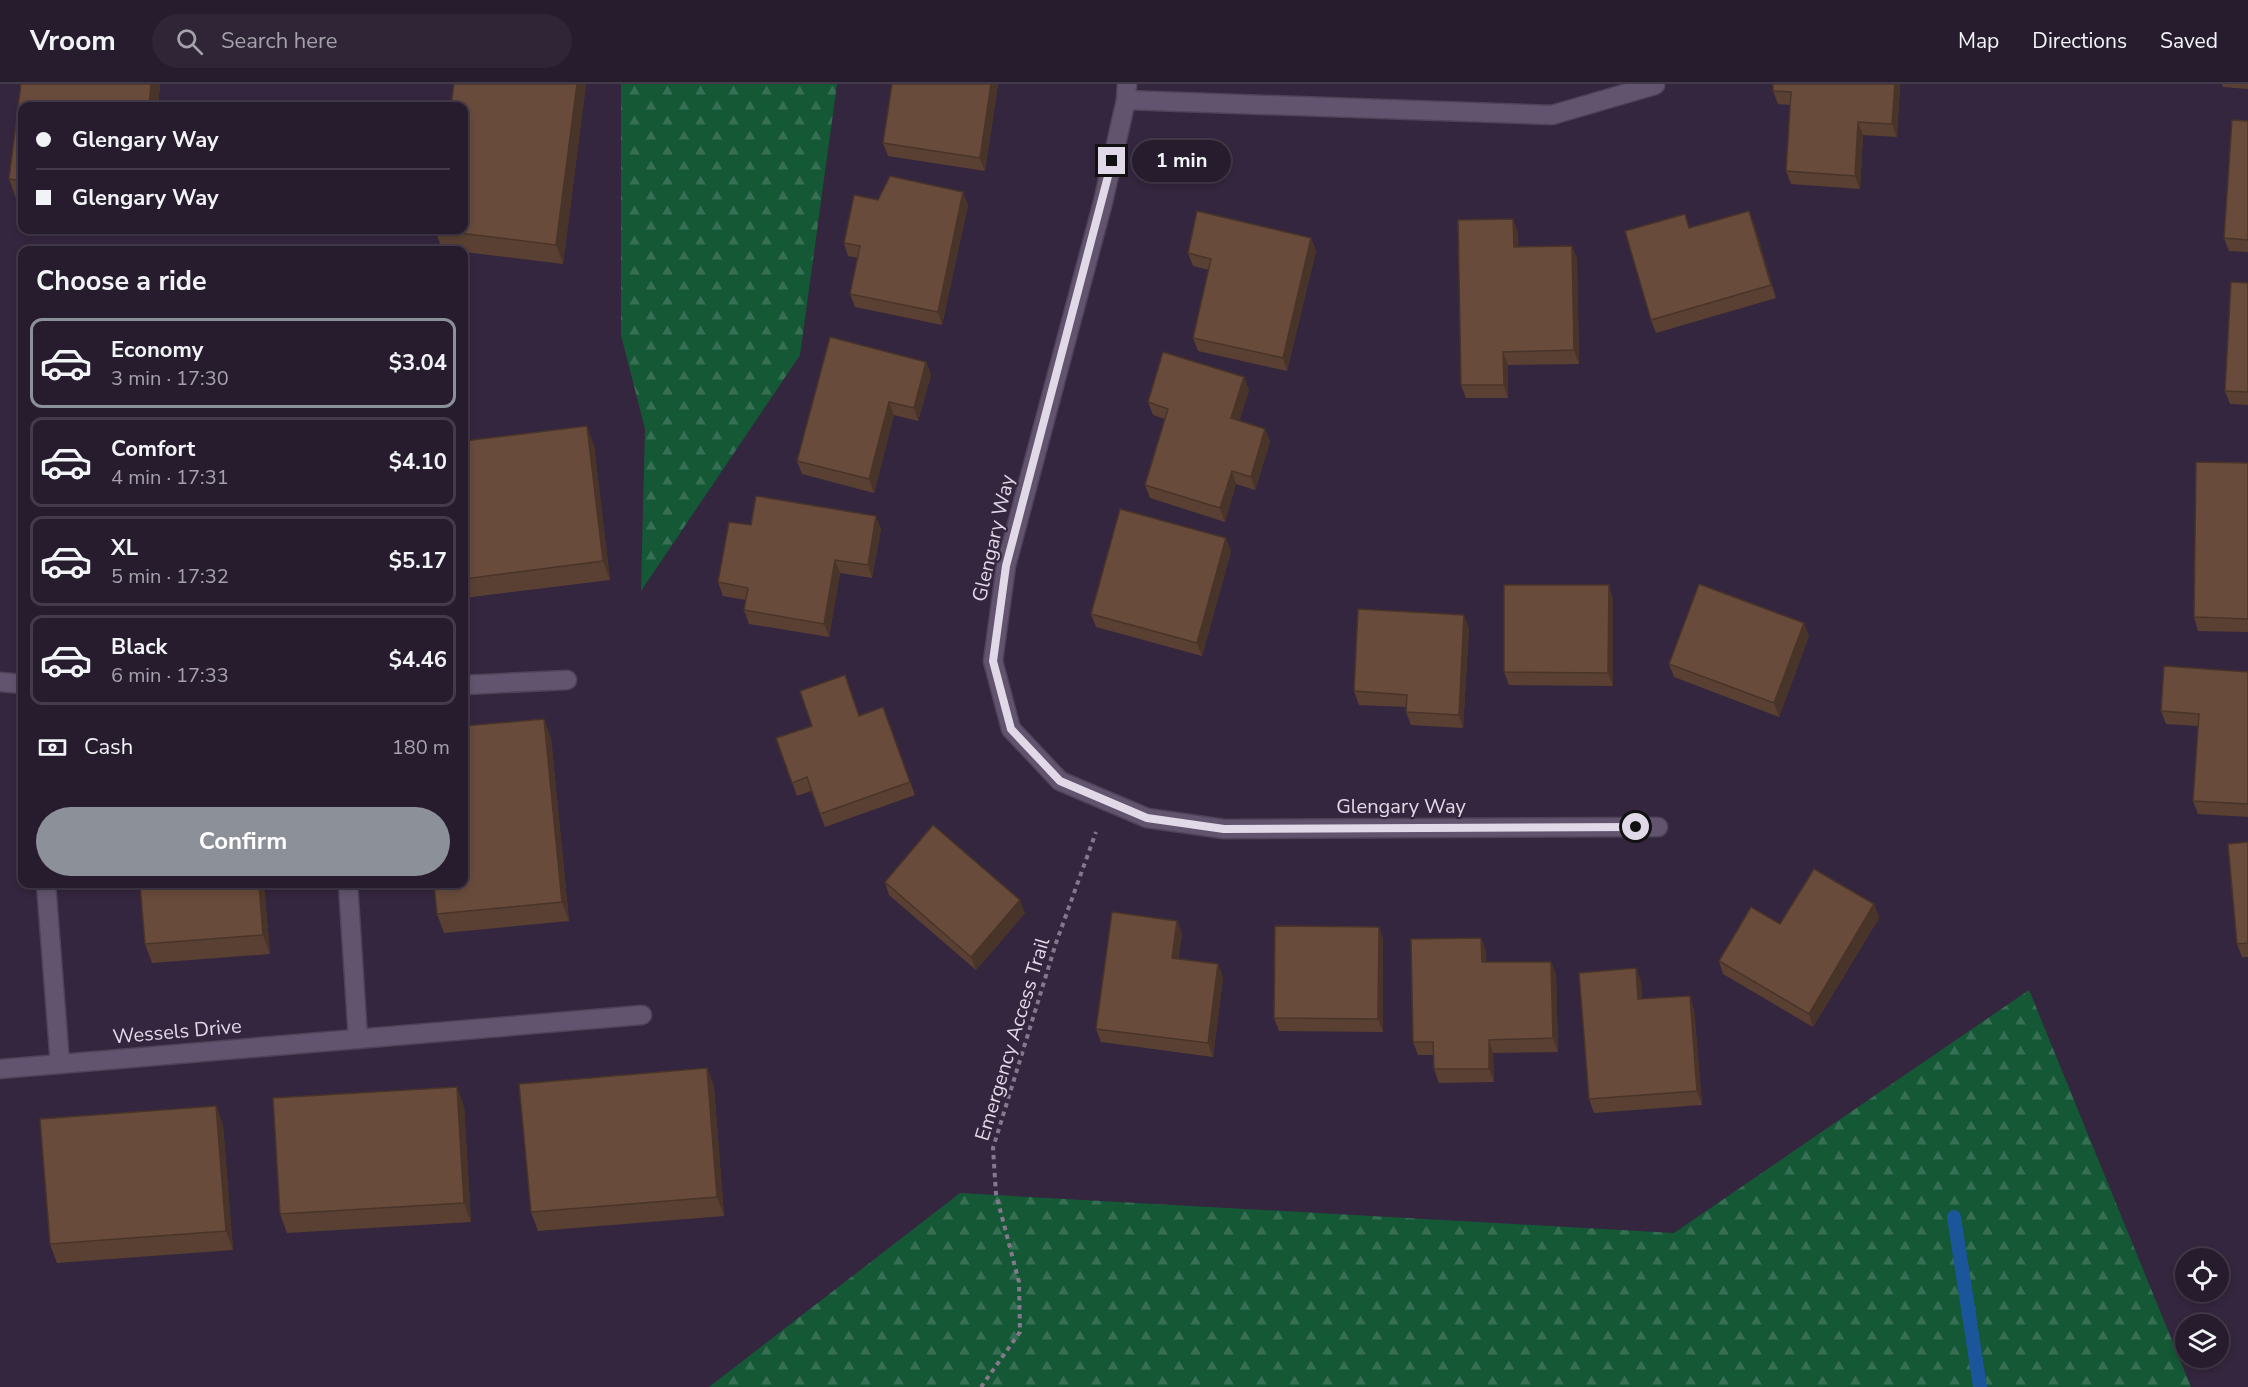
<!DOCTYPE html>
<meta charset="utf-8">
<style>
body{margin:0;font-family:"Nunito Sans",sans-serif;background:#2f2536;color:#f1f3f6;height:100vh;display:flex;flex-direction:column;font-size:22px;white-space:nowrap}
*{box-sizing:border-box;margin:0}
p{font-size:20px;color:#a4a1aa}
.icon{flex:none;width:33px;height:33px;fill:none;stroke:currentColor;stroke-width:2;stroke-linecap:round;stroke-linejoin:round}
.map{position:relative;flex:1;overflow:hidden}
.panel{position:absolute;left:18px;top:162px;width:450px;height:642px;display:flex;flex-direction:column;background:#271c2e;border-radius:12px;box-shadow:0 3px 9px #0003,0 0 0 2px #433a4a}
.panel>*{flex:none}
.banner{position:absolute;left:18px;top:18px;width:450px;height:132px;border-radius:12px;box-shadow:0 3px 9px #0003,0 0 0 2px #433a4a;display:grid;align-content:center;height:132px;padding:0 18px;background:#271c2e}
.buttons{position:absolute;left:2175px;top:1164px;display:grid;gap:12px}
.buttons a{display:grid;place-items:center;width:54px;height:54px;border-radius:50%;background:#271c2e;box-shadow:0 3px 9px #0003,0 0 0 2px #433a4a;font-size:30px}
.end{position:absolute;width:27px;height:27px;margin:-14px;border:8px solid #e1d9e8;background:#111;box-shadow:0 0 0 3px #111}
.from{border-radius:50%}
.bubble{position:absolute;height:42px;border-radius:21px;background:#271c2e;box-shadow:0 3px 9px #0003,0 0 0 2px #433a4a;font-size:20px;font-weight:700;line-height:42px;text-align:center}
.banner b{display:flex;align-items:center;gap:21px;height:57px;font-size:22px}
.banner b+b{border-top:2px solid #433a4a}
.banner i{width:15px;height:15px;background:#f1f3f6}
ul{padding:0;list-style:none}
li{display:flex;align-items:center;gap:18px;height:90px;margin:0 12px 9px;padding:0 6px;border:3px solid #433a4a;border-radius:12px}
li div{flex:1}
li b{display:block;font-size:22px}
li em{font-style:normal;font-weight:700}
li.on{border-color:#8c9099}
li>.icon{width:54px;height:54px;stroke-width:1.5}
h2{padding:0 18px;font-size:27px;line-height:72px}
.pay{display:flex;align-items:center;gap:15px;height:66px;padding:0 18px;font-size:22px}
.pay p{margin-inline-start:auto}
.primary-button{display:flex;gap:12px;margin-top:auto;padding:12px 18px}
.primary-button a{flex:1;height:69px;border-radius:36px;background:#8c9099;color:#fff;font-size:24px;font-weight:700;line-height:69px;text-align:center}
header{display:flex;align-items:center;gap:36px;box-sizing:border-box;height:84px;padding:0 30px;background:#271c2e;border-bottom:2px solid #433a4a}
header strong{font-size:28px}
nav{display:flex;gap:33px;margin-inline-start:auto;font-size:21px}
.search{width:420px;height:54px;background:#2f2536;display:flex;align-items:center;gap:15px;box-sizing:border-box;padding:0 21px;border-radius:33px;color:#a4a1aa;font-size:22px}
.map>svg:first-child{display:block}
.forest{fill:url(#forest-firs)}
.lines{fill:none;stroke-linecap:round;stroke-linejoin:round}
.stream{stroke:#1b559a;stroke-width:14}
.service-casing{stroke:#4e4358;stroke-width:21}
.minor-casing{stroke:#4e4358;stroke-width:21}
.path{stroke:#83788c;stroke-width:4;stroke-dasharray:4.5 4.5;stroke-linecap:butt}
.service{stroke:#62546f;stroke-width:18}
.minor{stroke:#62546f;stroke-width:18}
.wall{fill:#594033}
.shaded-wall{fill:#493429}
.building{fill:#684b3b;stroke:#493429;stroke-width:1.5}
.route{stroke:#e1d9e8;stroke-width:8}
.labels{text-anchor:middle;stroke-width:4.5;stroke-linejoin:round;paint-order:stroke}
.street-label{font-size:20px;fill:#e1d9e8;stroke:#34263e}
</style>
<header>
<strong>Vroom</strong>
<div class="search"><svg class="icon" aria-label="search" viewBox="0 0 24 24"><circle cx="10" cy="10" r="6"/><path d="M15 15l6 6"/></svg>Search here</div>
<nav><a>Map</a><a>Directions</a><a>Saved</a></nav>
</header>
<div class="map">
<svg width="2248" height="1303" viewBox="0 0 2248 1303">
<defs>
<pattern id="forest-firs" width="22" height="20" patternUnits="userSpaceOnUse" patternTransform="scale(1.5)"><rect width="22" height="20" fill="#145836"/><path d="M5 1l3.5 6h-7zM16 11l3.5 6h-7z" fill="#366f53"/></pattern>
</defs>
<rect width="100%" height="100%" fill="#34263e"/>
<g class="forest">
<polygon points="621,0 837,0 800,271 641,507 645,345 621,251"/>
<polygon points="2029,906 2191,1303 709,1303 960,1109 1674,1149"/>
</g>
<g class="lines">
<polyline class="stream" points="1954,1133 1980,1303"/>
<defs>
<polyline id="service" points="46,800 60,980"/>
<g id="minor">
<polyline points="1127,0 1126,16 1103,118 1006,482 993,577 1011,645 1060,697 1147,734 1224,745 1658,743"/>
<polyline points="1126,16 1552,31 1655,1"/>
<polyline points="0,598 22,600"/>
<polyline points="464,601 567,596"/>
<polyline points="348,800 358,955"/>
<polyline points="0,985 642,931"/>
</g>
</defs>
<use href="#service" class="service-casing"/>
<use href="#minor" class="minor-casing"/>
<polyline class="path" points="981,1303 1020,1248 1019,1198 996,1110 993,1064 1056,859 1096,748"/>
<use href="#service" class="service"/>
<use href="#minor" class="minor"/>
</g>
<g class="wall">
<polygon points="21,0 160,0 158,22 22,22 22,115 16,114 9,95"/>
<polygon points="454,0 586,0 563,180 464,168 464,166 442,165 435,146"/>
<polygon points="998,0 985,87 888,72 883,59"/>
<polygon points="1773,0 1900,0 1897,53 1863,51 1860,105 1791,100 1786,87 1790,21 1778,20 1773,7"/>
<polygon points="2222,0 2248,0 2248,5 2223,3"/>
<polygon points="2248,37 2248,168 2229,167 2224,154"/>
<polygon points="878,116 968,121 942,241 855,223 850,210 858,174 848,172 844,159"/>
<polygon points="1754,140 1776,214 1656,249 1651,236 1690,144"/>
<polygon points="1518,148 1518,163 1572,162 1577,175 1579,280 1508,281 1508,314 1466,314 1461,301"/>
<polygon points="1311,154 1316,167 1287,287 1198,267 1193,254 1209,186 1193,182 1188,169"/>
<polygon points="2248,199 2248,321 2230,320 2225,307"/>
<polygon points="926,278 931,291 918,337 894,331 874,409 802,390 797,377"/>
<polygon points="1244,293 1249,307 1239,337 1265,345 1270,358 1255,406 1236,400 1225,438 1150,414 1145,401 1165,335 1153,331 1148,318"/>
<polygon points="464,357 594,361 610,496 464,514"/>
<polygon points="2248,379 2248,548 2198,547 2194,533"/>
<polygon points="751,441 881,445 872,494 840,489 829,553 749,540 744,526 746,516 723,512 718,498"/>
<polygon points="1231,467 1202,572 1096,543 1091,530"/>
<polygon points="1613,515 1613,602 1509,601 1504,588"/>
<polygon points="1469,544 1463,644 1411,641 1406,628 1406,623 1359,621 1354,607"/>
<polygon points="1809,552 1779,633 1674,593 1669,580"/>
<polygon points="2248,588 2248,733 2198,730 2193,717 2198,642 2166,640 2161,627"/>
<polygon points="883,623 915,711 825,743 811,707 797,712 776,654 859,632"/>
<polygon points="551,654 569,837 444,849 437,830"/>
<polygon points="2248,758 2248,873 2242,873 2237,860"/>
<polygon points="885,798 1025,829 976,886 889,811"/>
<polygon points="264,800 270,870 152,879 145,860"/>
<polygon points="1874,820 1879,834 1813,943 1723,890 1719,877 1780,840"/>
<polygon points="1177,837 1182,850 1178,875 1223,893 1213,973 1101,958 1096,945"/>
<polygon points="1379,843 1383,856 1383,948 1279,947 1274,934"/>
<polygon points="1481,854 1486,867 1486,878 1551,878 1556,891 1558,968 1493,969 1494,998 1439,999 1434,985 1434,971 1418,971 1413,958"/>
<polygon points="1641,897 1642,915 1694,925 1702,1021 1594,1029 1589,1015"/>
<polygon points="707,984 714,1003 724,1132 538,1147 531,1128"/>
<polygon points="216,1022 223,1041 233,1166 57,1179 50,1160"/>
<polygon points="464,1022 471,1138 287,1149 280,1130"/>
</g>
<g class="shaded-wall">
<polygon points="151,0 160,0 158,22 149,22"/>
<polygon points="577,0 586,0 563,180 556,161"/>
<polygon points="991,0 998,0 985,87 980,74"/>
<polygon points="1895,0 1900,0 1897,53 1892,40"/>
<polygon points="1858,38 1863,51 1860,105 1855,92"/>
<polygon points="963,108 968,121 942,241 938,228"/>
<polygon points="1749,127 1754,140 1776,214 1771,201"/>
<polygon points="1513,135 1518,148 1519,176 1514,163"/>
<polygon points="1311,154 1316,167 1287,287 1283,274"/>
<polygon points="1572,162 1577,175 1579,280 1574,266"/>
<polygon points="1503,268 1508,281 1508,314 1504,301"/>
<polygon points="926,278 931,291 918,337 914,324"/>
<polygon points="1244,293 1249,307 1236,347 1231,334"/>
<polygon points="889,318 894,331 874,409 869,395"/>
<polygon points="587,342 594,361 610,496 603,477"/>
<polygon points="1265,345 1270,358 1255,406 1251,393"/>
<polygon points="1232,387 1236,400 1225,438 1220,424"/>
<polygon points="876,432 881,445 872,494 868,481"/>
<polygon points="1226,454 1231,467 1202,572 1197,559"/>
<polygon points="835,476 840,489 829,553 824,540"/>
<polygon points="1609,501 1613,515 1613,602 1608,589"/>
<polygon points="1464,531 1469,544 1463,644 1459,631"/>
<polygon points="1804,539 1809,552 1779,633 1774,619"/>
<polygon points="544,635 551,654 569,837 562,818"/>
<polygon points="259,800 264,800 270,870 263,851"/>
<polygon points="1020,816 1025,829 976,886 971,873"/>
<polygon points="1874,820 1879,834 1813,943 1809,930"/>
<polygon points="1177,837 1182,850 1177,887 1172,874"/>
<polygon points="1379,843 1383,856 1383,948 1378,935"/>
<polygon points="1481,854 1486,867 1487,892 1482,878"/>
<polygon points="1551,878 1556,891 1558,968 1553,954"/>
<polygon points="1218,880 1223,893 1213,973 1208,959"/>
<polygon points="1636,884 1641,897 1643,929 1638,915"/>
<polygon points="1690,912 1694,925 1702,1021 1697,1007"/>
<polygon points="1489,956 1493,969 1494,998 1489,985"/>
<polygon points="707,984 714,1003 724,1132 717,1113"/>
<polygon points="457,1003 464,1022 471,1138 464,1119"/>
<polygon points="216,1022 223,1041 233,1166 226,1147"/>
</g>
<g class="building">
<polygon points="21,0 151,0 149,22 22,22 22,97 9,95"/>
<polygon points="454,0 577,0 556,161 435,146 464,146 464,22 451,22"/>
<polygon points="892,0 991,0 980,74 883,59"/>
<polygon points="1773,0 1895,0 1892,40 1858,38 1855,92 1786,87 1791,8 1773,7"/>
<polygon points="2232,36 2248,37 2248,156 2224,154"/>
<polygon points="890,92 963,108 938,228 850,210 860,162 844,159 854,111 878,116"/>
<polygon points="1197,127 1311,154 1283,274 1193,254 1211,175 1188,169"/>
<polygon points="1749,127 1771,201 1651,236 1625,147 1685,130 1689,144"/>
<polygon points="1513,135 1514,163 1572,162 1574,266 1503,268 1504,301 1461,301 1458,136"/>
<polygon points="2231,198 2248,199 2248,308 2225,307"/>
<polygon points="830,253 926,278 914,324 889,318 869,395 797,377"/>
<polygon points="1163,268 1244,293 1231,334 1265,345 1251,393 1232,387 1220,424 1145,401 1168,325 1148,318"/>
<polygon points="587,342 603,477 464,495 464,357"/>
<polygon points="2196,378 2248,379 2248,535 2194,533"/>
<polygon points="756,412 876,432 868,481 835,476 824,540 744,526 748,504 718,498 729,438 751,441"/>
<polygon points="1120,425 1226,454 1197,559 1091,530"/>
<polygon points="1699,500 1804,539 1774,619 1669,580"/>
<polygon points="1504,501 1609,501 1608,589 1504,588"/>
<polygon points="1358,525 1464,531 1459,631 1406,628 1407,611 1354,607"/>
<polygon points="2164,582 2248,588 2248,720 2193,717 2199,630 2161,627"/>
<polygon points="845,591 859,632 883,623 910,698 820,730 807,693 792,699 776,654 812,642 800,607"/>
<polygon points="544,635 562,818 437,830 434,800 464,800 464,642"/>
<polygon points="933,741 1020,816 971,873 885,798"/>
<polygon points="2248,758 2248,859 2237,860 2228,760"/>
<polygon points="1814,785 1874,820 1809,930 1719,877 1751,823 1780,840"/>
<polygon points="140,800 259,800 263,851 145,860"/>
<polygon points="1112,828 1177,837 1172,874 1218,880 1208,959 1096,945"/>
<polygon points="1275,842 1379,843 1378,935 1274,934"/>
<polygon points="1481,854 1482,878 1551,878 1553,954 1489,956 1489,985 1434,985 1433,958 1413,958 1411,855"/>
<polygon points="1636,884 1638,915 1690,912 1697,1007 1589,1015 1579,889"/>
<polygon points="707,984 717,1113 531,1128 519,1000"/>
<polygon points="457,1003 464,1119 280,1130 273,1014"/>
<polygon points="216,1022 226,1147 50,1160 40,1035"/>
</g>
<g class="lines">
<polyline class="route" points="1112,77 1006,482 993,577 1011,645 1060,697 1147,734 1224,745 1636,743"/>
</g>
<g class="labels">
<g class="street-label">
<text transform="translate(993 454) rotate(-77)" y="7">Glengary Way</text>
<text x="1401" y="729">Glengary Way</text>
<text transform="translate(177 947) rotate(-5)" y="7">Wessels Drive</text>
<text transform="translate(1012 955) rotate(-73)" y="7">Emergency Access Trail</text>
</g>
</g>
</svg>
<div class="buttons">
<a><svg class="icon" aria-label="locate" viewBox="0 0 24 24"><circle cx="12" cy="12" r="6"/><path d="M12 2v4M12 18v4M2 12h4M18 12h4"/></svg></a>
<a><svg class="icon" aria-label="layers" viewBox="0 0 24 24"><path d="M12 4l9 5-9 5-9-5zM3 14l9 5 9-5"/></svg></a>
</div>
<i class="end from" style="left:1636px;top:743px"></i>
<i class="end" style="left:1112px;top:77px"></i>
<div class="bubble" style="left:1132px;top:56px;width:99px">1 min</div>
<div class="banner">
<b><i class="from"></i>Glengary Way</b>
<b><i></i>Glengary Way</b>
</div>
<section class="panel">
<h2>Choose a ride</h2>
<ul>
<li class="on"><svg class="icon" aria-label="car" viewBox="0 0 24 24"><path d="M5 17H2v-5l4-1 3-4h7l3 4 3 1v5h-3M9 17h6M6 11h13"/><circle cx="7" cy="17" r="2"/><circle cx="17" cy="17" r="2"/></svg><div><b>Economy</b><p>3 min · 17:30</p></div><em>$3.04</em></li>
<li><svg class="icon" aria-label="car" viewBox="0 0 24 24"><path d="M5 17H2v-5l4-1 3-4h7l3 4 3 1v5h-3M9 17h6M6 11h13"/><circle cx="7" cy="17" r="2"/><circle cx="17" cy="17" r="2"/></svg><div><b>Comfort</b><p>4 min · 17:31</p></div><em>$4.10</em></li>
<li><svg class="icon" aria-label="car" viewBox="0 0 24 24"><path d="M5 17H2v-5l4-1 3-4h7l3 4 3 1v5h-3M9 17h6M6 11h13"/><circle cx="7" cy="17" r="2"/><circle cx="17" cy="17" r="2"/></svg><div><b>XL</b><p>5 min · 17:32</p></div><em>$5.17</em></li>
<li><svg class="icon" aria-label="car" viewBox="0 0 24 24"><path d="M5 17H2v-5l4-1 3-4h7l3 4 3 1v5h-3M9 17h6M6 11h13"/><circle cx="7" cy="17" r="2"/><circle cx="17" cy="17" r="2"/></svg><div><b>Black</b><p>6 min · 17:33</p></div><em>$4.46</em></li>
</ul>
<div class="pay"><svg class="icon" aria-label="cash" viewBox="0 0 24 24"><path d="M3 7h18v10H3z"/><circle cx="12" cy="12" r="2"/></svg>Cash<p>180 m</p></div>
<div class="primary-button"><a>Confirm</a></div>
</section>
</div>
